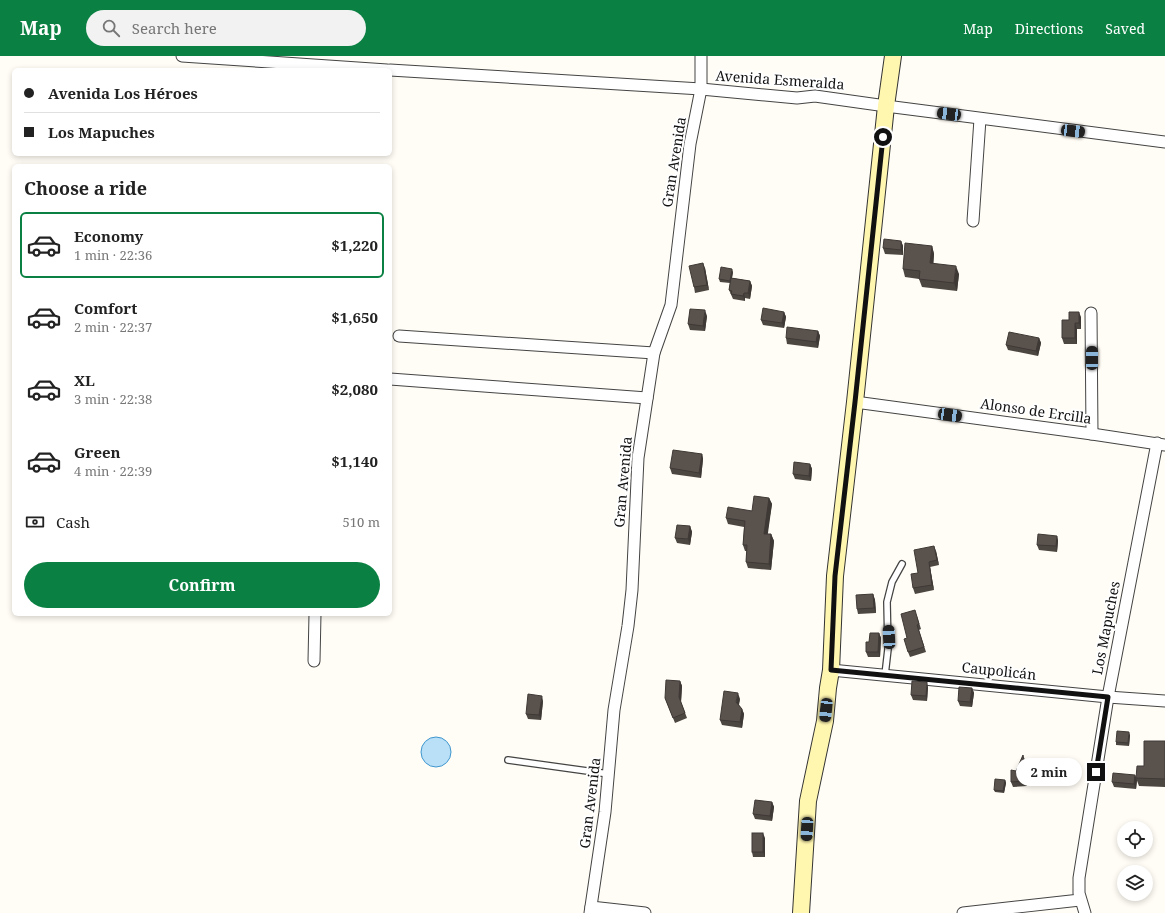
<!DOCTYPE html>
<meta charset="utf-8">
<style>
body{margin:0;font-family:"Noto Serif",serif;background:#f2f2f2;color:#222;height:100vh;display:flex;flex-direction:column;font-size:15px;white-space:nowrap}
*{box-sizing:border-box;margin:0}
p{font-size:13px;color:#767676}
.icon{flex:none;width:22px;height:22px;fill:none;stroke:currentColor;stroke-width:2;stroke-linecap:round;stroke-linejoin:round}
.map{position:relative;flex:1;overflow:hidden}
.sheet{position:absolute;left:12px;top:108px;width:380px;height:452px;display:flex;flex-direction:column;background:#fff;border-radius:6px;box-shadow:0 2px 6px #0003}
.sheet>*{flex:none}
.hud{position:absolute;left:12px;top:12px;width:380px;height:88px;border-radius:6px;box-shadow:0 2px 6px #0003;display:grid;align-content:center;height:88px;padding:0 12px;background:#fff}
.controls{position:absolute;left:1117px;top:765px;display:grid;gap:8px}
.controls a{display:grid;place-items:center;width:36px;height:36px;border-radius:50%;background:#fff;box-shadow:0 2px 6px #0003;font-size:20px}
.end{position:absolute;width:18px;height:18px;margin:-9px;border:5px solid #111;background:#fff;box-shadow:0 0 0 2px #fff}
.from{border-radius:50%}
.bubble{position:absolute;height:28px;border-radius:14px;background:#fff;box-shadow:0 2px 6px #0003;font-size:13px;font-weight:700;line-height:28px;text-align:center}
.car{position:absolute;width:12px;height:24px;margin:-12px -6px;border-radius:5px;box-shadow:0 0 3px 1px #0007;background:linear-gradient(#222 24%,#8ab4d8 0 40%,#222 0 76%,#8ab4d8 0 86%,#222 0)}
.hud b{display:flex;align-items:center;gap:14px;height:38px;font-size:15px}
.hud b+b{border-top:1px solid #e0e0e0}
.hud i{width:10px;height:10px;background:#222}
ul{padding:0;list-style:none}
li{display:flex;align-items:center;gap:12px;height:66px;margin:0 8px 6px;padding:0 4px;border:2px solid transparent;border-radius:6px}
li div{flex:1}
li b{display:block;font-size:15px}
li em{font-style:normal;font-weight:700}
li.current{border-color:#0b8043}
li>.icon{width:36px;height:36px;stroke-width:1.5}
h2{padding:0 12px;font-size:18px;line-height:48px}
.pay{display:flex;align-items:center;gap:10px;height:44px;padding:0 12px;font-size:15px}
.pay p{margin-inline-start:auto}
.action{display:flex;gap:8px;margin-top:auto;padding:8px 12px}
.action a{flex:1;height:46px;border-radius:24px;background:#0b8043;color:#fff;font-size:16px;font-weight:700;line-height:46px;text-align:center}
header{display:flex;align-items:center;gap:24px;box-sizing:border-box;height:56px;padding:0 20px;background:#0b8043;color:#fff}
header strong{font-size:19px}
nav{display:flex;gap:22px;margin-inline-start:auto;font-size:14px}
.search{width:280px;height:36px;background:#f2f2f2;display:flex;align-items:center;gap:10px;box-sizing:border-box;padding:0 14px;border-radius:22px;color:#767676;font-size:15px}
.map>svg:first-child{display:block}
.water{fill:#b9e0f7;stroke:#3f96cf}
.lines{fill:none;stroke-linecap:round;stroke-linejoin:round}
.lane-casing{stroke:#444;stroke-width:8}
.street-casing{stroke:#444;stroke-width:13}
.secondary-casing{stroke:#333;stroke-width:18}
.lane{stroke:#fff;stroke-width:5.5}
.street{stroke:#fff;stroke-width:11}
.secondary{stroke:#fff6b0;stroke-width:16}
.wall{fill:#4d4742}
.shaded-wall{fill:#3f3936}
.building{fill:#5a524d;stroke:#3f3936}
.route{stroke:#111;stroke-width:5}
.labels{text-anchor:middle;stroke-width:4;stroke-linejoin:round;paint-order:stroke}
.street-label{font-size:14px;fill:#111;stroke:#fff}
</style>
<header>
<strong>Map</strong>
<div class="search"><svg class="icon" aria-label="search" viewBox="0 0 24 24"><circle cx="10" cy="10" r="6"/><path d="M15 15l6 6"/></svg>Search here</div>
<nav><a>Map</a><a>Directions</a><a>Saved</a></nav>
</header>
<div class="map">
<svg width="1165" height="857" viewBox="0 0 1165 857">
<rect width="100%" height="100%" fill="#fffdf5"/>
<circle class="water" cx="436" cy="696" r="15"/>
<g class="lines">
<defs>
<g id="lane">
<polyline points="885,619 888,593 887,546 892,526 902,508"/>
<polyline points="508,704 609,718"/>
</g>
<g id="street">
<polyline points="182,0 387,14"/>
<polyline points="390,14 701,33 797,42 815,40 886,50 1165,86"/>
<polyline points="973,165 980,63"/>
<polyline points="1091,257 1092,378"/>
<polyline points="399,280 654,297"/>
<polyline points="390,323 647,342"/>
<polyline points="855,346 1092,378 1165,389"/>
<polyline points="314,605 315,558"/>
<polyline points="831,614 1108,641 1165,645"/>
<polyline points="591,851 645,857"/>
<polyline points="590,857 605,756 614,654 628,570 632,534 638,402 654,297 671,249 690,88 701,33 701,0"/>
<polyline points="963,857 1080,844"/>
<polyline points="1085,857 1079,837 1079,822 1108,641 1157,387"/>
</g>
<polyline id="secondary" points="801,857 808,745 825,665 828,632 831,614 835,520 855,346 886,50 893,0"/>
</defs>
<use href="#lane" class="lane-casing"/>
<use href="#street" class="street-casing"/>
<use href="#secondary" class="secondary-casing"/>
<use href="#lane" class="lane"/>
<use href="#street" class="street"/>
<use href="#secondary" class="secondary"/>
</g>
<g class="wall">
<polygon points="901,185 903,190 903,199 885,198 883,192"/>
<polygon points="932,190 934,198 933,208 959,218 957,235 922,231 919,223 905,221 903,213"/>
<polygon points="705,212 709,234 695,237 694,231"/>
<polygon points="733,216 732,222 750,225 752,230 750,243 745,242 745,245 733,243 729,234 730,227 720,226 719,223"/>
<polygon points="784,256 786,261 784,272 763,269 761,264"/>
<polygon points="707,260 705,275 690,274 688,268"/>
<polygon points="1081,261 1081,273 1077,273 1077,288 1064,288 1062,282 1069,264"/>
<polygon points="818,275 820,280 818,292 787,288 786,282"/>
<polygon points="1039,282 1041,287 1038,300 1008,294 1006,289"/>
<polygon points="702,398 703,403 701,422 672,418 670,412"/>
<polygon points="810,408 812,413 811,425 795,423 793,418"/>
<polygon points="769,442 772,448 767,478 771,478 774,485 771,514 748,512 746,506 747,495 745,495 743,489 744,471 728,468 726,462 752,455"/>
<polygon points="690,470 692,476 690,489 677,487 675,482"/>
<polygon points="1057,480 1058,485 1057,496 1039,494 1037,489"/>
<polygon points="936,495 939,509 930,511 934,534 915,538 913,532 918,517"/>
<polygon points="873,538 875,544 876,557 858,558 857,553"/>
<polygon points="917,560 921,573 919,574 926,596 910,601 908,596 907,582"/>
<polygon points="879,577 881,582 880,601 868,601 866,596 869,586"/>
<polygon points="680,625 682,630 681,646 687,662 675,667 665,642"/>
<polygon points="928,631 927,645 913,644 911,639"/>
<polygon points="972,632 974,637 972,651 960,650 958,645"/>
<polygon points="740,643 739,649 742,653 744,658 742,672 722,669 720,664"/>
<polygon points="543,645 541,664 528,663 526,658"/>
<polygon points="1130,679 1129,690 1116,689 1116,686"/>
<polygon points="1165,685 1165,731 1139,730 1136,722 1144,710"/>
<polygon points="1025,704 1027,730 1013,731 1011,726 1016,715"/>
<polygon points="1135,719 1137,724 1136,733 1114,731 1112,726"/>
<polygon points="1005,724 1006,727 1004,737 995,736 994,734"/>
<polygon points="772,746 774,751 772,765 755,763 753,758"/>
<polygon points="765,782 765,801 753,801 752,796"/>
</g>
<g class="shaded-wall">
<polygon points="901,185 903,190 903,199 901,194"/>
<polygon points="932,190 934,198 933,215 930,207"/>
<polygon points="703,207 705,212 709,234 707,229"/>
<polygon points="956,210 959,218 957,235 954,227"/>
<polygon points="732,213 733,216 731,227 730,225"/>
<polygon points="750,225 752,230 750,243 748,237"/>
<polygon points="744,237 745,242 745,245 743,240"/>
<polygon points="705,254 707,260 705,275 703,270"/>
<polygon points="784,256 786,261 784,272 782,267"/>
<polygon points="1079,256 1081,261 1081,273 1079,267"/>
<polygon points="1075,267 1077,273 1077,288 1075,282"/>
<polygon points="818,275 820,280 818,292 816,286"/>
<polygon points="1039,282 1041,287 1038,300 1036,295"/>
<polygon points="702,398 703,403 701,422 699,417"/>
<polygon points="810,408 812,413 811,425 809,420"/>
<polygon points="769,442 772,448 767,484 764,478"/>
<polygon points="690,470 692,476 690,489 688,483"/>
<polygon points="771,478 774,485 771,514 769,508"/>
<polygon points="1057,480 1058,485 1057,496 1056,490"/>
<polygon points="934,490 936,495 939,509 937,504"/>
<polygon points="929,506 930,511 934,534 932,529"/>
<polygon points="873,538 875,544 876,557 874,552"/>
<polygon points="879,577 881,582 880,601 878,596"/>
<polygon points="680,625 682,630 681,646 679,641"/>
<polygon points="927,626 928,631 927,645 926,640"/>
<polygon points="972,632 974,637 972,651 970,646"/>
<polygon points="738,637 740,643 738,651 736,646"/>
<polygon points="542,640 543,645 541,664 539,659"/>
<polygon points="742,653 744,658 742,672 740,666"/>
<polygon points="1129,676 1130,679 1129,690 1128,687"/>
<polygon points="1023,699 1025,704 1027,730 1025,725"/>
<polygon points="1135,719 1137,724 1136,733 1134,728"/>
<polygon points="1005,724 1006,727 1004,737 1003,735"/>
<polygon points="772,746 774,751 772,765 770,760"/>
<polygon points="763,777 765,782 765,801 763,796"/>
</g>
<g class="building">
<polygon points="884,183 901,185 901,194 883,192"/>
<polygon points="905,187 932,190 930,207 956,210 954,227 919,223 920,215 903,213"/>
<polygon points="703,207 707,229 694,231 689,210"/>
<polygon points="721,211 732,213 730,225 719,223"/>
<polygon points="731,222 750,225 748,237 744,237 743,240 731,238 732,235 729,234"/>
<polygon points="763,252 784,256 782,267 761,264"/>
<polygon points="690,253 705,254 703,270 688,268"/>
<polygon points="1069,256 1079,256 1079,267 1075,267 1075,282 1062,282 1062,264 1069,264"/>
<polygon points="787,271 818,275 816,286 786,282"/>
<polygon points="1009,276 1039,282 1036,295 1006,289"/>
<polygon points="673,394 702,398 699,417 670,412"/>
<polygon points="794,406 810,408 809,420 793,418"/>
<polygon points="754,440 769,442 764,478 771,478 769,508 746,506 747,489 743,489 745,465 726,462 728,451 752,455"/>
<polygon points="677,469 690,470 688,483 675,482"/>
<polygon points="1038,478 1057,480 1056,490 1037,489"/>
<polygon points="934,490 937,504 929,506 932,529 913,532 911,518 918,517 914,494"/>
<polygon points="873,538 874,552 857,553 856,539"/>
<polygon points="915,554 919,568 917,569 924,591 908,596 904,583 907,582 901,558"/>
<polygon points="870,577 879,577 878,596 866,596 866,586 869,586"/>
<polygon points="666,624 680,625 679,641 685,657 673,662 665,642"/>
<polygon points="912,625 927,626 926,640 911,639"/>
<polygon points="959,631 972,632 970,646 958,645"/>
<polygon points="724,635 738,637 736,646 742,653 740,666 720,664"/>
<polygon points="528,638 542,640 539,659 526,658"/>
<polygon points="1117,675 1129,676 1128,687 1116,686"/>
<polygon points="1144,685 1165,685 1165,723 1136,722 1137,710 1144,710"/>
<polygon points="1023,699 1025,725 1011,726 1011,714 1016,715"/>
<polygon points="1113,717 1135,719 1134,728 1112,726"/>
<polygon points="995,723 1005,724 1003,735 994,734"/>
<polygon points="755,744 772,746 770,760 753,758"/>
<rect x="752" y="777" width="11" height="19"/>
</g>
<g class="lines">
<polyline class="route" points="883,81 855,346 835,520 831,614 1108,641 1096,716"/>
</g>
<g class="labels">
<g class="street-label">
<text transform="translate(780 24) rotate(4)" y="5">Avenida Esmeralda</text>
<text transform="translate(674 106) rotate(-81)" y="5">Gran Avenida</text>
<text transform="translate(1036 355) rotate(8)" y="5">Alonso de Ercilla</text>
<text transform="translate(623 426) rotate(-85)" y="5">Gran Avenida</text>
<text transform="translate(1106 572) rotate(-79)" y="5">Los Mapuches</text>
<text transform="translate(999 615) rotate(6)" y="5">Caupolicán</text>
<text transform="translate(590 747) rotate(-83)" y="5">Gran Avenida</text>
</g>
</g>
</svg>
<div class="controls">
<a><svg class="icon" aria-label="locate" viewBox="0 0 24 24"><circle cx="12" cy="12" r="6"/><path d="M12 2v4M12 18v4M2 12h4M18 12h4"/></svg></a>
<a><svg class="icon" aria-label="layers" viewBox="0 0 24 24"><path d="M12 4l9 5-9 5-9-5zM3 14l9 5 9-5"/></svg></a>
</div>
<i class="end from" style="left:883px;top:81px"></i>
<i class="end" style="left:1096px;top:716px"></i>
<div class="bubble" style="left:1016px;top:702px;width:66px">2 min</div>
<i class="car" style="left:949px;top:58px;rotate:277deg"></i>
<i class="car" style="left:1073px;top:75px;rotate:97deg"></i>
<i class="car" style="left:1092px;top:302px;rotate:0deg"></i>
<i class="car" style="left:950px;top:359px;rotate:98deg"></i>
<i class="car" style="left:889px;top:581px;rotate:357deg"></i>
<i class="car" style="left:826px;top:654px;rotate:186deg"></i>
<i class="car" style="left:807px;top:773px;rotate:183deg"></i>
<div class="hud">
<b><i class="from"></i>Avenida Los Héroes</b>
<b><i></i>Los Mapuches</b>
</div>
<section class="sheet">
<h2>Choose a ride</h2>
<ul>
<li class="current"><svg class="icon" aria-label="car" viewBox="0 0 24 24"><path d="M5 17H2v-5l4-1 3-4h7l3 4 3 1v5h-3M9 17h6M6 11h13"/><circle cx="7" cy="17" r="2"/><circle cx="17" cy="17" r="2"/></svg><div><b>Economy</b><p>1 min · 22:36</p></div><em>$1,220</em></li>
<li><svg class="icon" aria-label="car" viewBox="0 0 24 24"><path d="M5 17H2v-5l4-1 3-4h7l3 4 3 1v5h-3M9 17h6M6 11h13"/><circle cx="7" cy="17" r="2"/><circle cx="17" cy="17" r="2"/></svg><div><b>Comfort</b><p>2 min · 22:37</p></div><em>$1,650</em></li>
<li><svg class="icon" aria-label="car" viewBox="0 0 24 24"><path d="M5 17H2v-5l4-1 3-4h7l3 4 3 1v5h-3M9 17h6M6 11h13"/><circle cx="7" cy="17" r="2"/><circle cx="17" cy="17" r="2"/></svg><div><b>XL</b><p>3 min · 22:38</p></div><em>$2,080</em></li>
<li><svg class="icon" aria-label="car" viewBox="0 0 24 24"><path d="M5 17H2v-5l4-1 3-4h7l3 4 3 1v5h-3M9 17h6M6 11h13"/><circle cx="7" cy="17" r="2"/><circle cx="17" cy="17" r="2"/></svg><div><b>Green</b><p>4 min · 22:39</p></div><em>$1,140</em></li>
</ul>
<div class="pay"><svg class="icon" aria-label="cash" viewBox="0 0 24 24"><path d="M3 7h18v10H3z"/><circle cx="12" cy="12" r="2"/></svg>Cash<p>510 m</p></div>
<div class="action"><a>Confirm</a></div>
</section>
</div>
